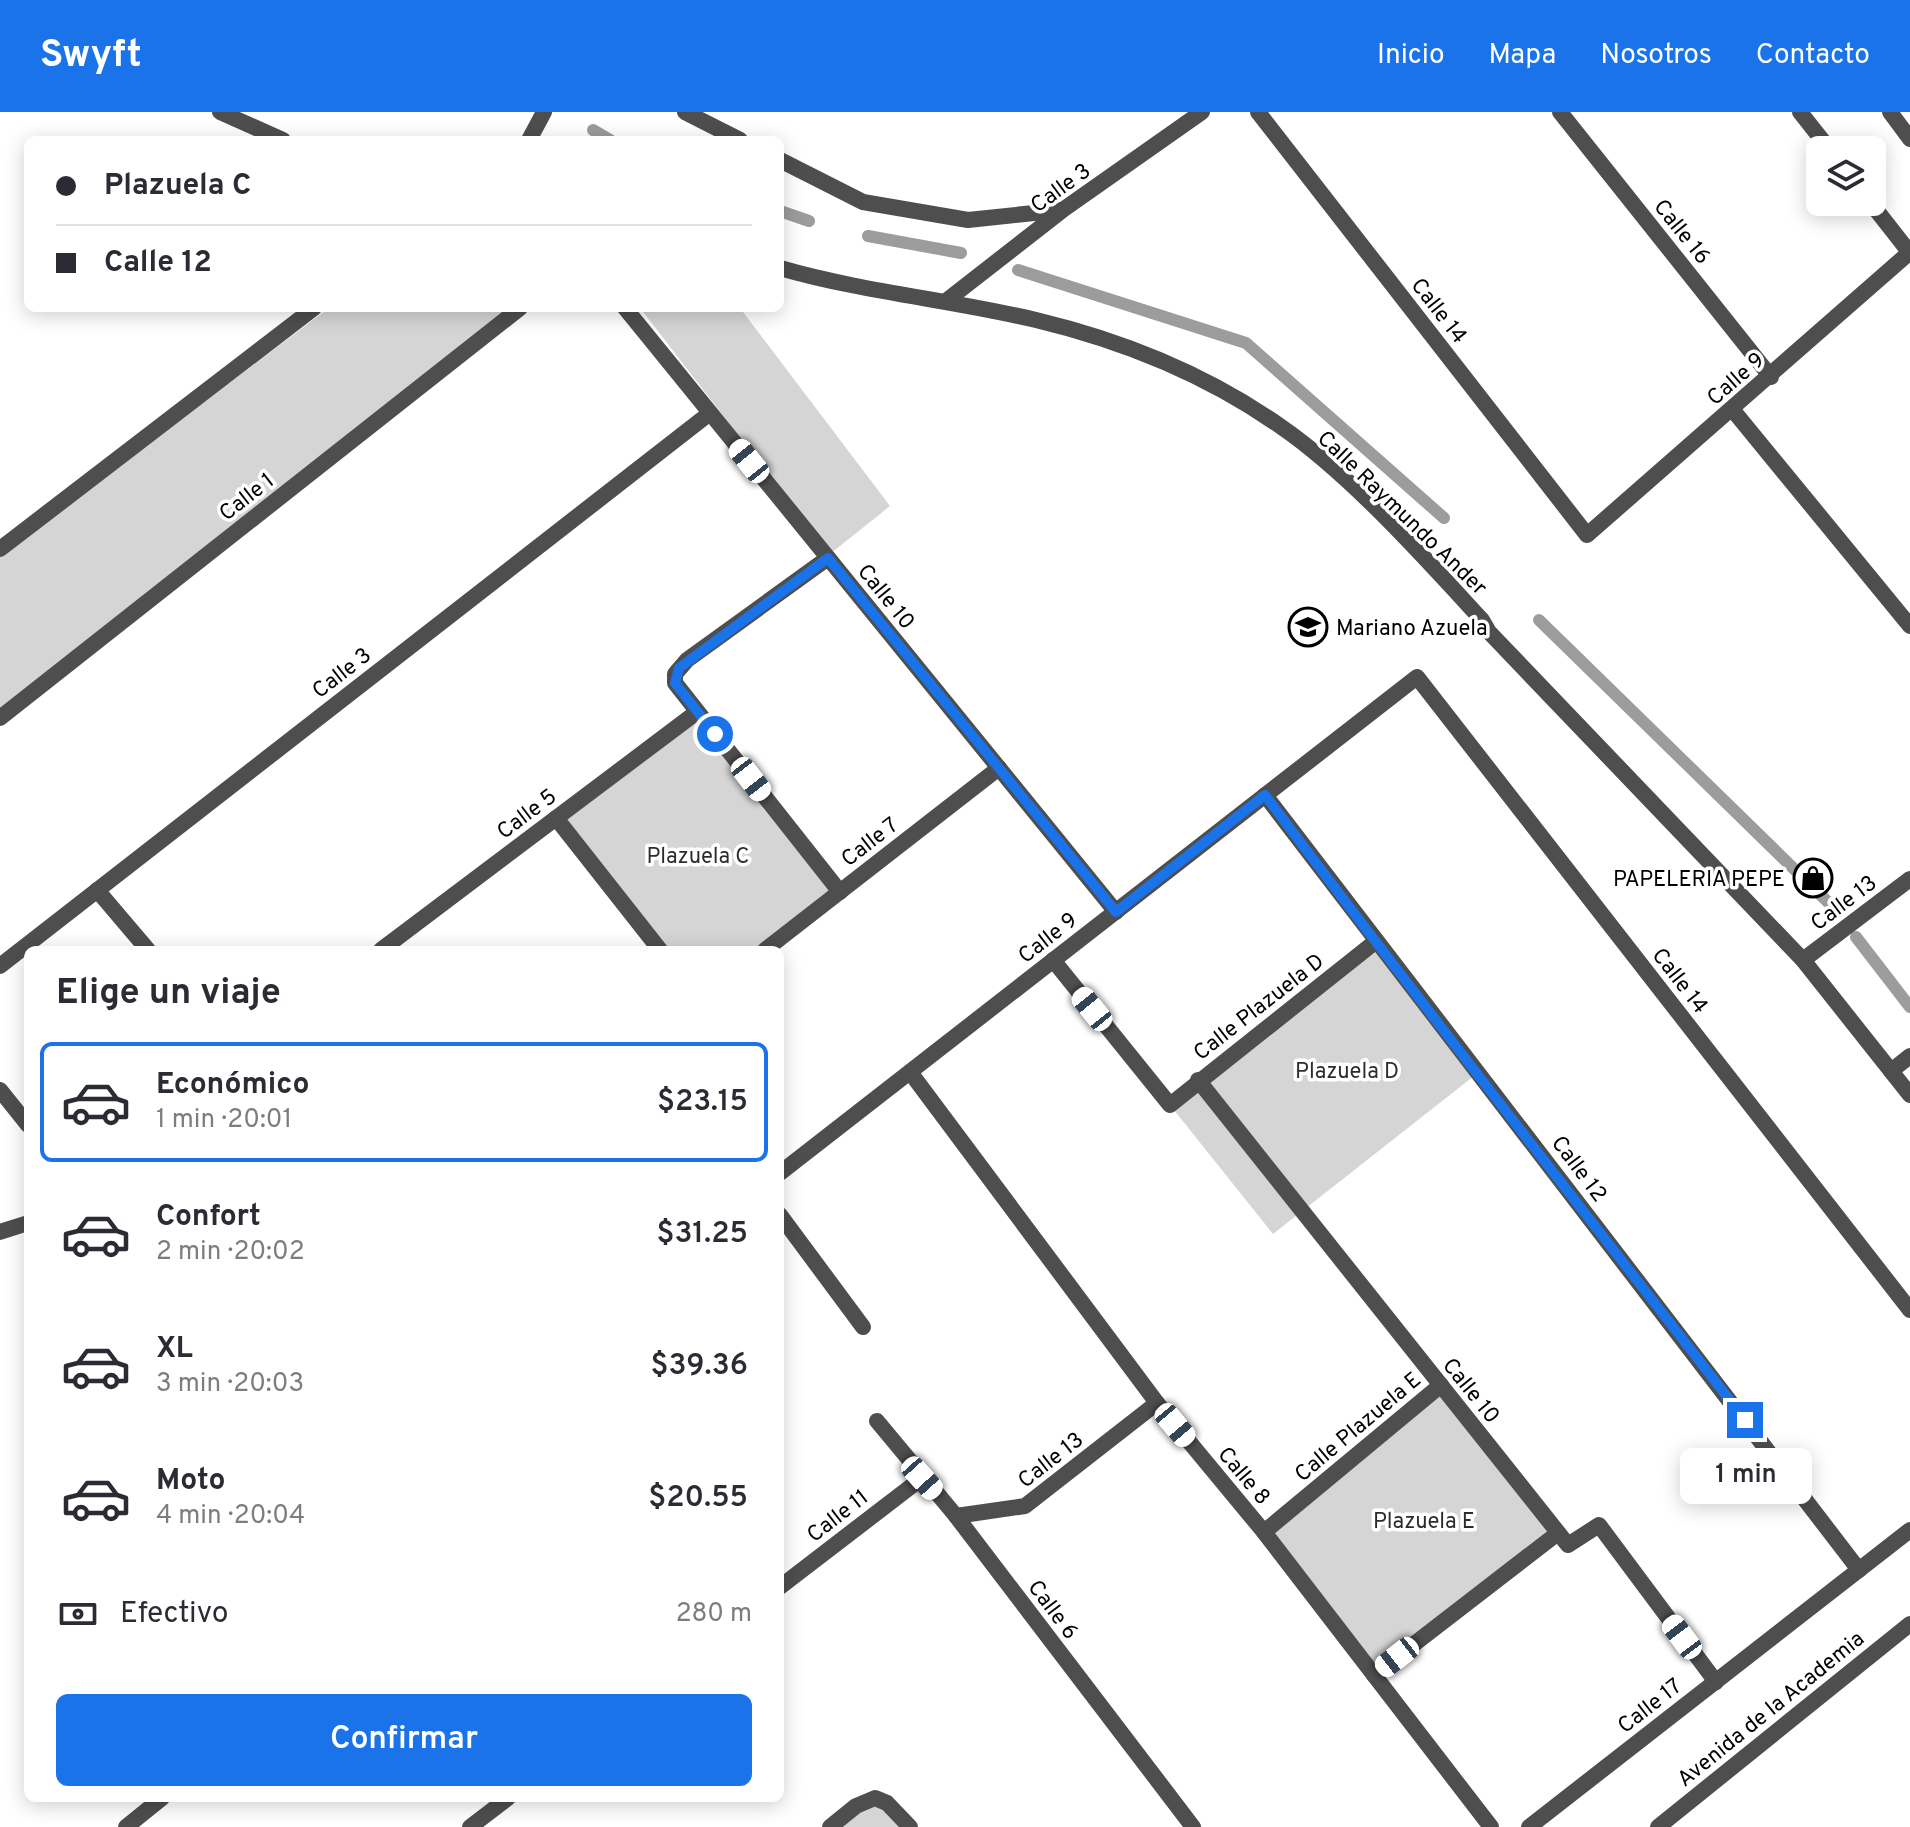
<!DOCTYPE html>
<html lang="es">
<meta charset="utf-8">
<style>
body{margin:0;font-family:Overpass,sans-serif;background:#f2f2f3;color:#2b2b33;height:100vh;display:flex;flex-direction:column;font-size:30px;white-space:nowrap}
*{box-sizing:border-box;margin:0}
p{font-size:26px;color:#7c7c81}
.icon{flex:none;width:44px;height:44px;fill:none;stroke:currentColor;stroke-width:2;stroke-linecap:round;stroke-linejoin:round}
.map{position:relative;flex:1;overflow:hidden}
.panel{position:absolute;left:24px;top:834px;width:760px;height:856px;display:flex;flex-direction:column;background:#fff;border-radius:12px;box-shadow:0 4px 20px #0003}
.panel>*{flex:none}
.banner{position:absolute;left:24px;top:24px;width:760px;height:176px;border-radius:12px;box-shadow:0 4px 20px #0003;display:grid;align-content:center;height:176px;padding:0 32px;background:#fff}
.fabs{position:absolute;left:1806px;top:24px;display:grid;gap:16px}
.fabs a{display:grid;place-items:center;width:80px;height:80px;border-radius:12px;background:#fff;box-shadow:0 4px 20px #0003;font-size:40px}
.end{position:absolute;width:36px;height:36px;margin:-18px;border:10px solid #1a73e8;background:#fff;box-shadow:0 0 0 4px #fff}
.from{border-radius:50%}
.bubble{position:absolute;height:56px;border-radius:12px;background:#fff;box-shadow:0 4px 20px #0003;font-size:26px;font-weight:600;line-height:56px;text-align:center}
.car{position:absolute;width:24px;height:48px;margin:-24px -12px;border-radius:10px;box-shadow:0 0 6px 2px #0007;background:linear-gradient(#fff 24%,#345 0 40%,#fff 0 76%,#345 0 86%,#fff 0)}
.banner b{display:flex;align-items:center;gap:28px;height:76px;font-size:30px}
.banner b+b{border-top:2px solid #e1e1e2}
.banner i{width:20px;height:20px;background:#2b2b33}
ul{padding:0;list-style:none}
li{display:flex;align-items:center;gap:24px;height:120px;margin:0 16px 12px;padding:0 16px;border:4px solid transparent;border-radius:12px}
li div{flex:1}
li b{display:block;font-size:30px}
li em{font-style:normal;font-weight:600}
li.selected{border-color:#1a73e8}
li>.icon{width:72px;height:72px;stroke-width:1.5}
h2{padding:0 32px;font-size:36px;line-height:96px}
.pay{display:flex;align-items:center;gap:20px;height:88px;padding:0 32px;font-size:30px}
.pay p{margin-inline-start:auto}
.action{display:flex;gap:16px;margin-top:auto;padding:16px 32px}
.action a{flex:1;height:92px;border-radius:12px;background:#1a73e8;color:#fff;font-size:32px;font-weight:600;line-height:92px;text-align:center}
header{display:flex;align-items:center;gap:48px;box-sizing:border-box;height:112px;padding:0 40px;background:#1a73e8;color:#fff}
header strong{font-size:38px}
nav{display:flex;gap:44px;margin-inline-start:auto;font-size:28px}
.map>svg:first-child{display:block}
.green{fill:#d5d5d5}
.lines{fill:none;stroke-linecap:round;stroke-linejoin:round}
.stream{stroke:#9c9c9c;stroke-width:12}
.lane{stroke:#4e4e4e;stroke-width:16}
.street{stroke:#4e4e4e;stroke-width:16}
.route{stroke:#1a73e8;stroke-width:10}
.labels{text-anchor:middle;stroke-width:7;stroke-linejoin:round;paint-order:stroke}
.street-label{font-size:22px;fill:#000;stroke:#fff}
.poi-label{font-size:22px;fill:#000;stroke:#fff;text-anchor:start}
.park-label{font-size:22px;fill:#2c2c2c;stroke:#fff}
</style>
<header>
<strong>Swyft</strong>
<nav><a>Inicio</a><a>Mapa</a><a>Nosotros</a><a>Contacto</a></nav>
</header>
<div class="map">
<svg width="1910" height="1715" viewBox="0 0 1910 1715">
<rect width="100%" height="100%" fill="#fff"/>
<g class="green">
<polygon points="329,196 515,196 0,600 0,444"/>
<polygon points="640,196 740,196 890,394 830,442"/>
<polygon points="697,600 840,780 765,838 660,838 556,706"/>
<polygon points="1375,830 1479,960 1273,1122 1170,993"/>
<polygon points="1441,1273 1558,1421 1374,1563 1264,1420"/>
<polygon points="875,1686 904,1715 837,1715"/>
</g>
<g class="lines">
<g class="stream">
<polyline points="593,18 610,28"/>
<polyline points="780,99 809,109"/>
<polyline points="868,124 961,141"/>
<polyline points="1018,158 1246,231 1444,406"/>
<polyline points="1539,508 1832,794"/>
<polyline points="1856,825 1910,895"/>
</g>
<polyline class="lane" points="0,1120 28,1111"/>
<g class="street">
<polyline points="220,0 283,28"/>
<polyline points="685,0 740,28"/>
<polyline points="1258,0 1587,423 1910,140"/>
<polyline points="1560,0 1771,265"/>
<polyline points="1800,0 1830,38"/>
<polyline points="1890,0 1910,27"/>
<polyline points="529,28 544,0"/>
<polyline points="780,48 863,90 968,108 1062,98"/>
<polyline points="1870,90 1910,141"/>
<path d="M780,156C863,180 952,188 1036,208C1124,229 1207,263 1280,314C1350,362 1424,445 1482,508L1489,520L1803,848L1910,983"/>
<polyline points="946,189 1064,97 1202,0"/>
<polyline points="625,196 1116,800"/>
<polyline points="1732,297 1910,514"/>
<polyline points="0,437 314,196"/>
<polyline points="828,446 687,548 675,562 675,571 840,780"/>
<polyline points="0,606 520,196"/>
<polyline points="1265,683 1859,1458"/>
<polyline points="556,706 660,838"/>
<polyline points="97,778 148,838"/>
<polyline points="381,838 697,600"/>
<polyline points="765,838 999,656"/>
<polyline points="1053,848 1170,993 1375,830"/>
<polyline points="1803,848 1910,767"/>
<polyline points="0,854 710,301"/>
<polyline points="1891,959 1910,944"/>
<polyline points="910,960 1157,1291 1264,1420 1491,1715"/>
<polyline points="1198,968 1568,1433 1599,1413 1716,1570"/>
<polyline points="0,978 28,1013"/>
<polyline points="780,1061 1417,565 1910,1198"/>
<polyline points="780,1103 863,1215"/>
<polyline points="877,1309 956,1404 1193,1715"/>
<polyline points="956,1404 1025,1394 1157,1291"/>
<polyline points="1264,1420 1441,1273"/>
<polyline points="780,1475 922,1366"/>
<polyline points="1374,1563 1558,1421"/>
<polyline points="126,1715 162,1686"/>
<polyline points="470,1715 508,1686"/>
<polyline points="830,1715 856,1694 875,1686 887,1691 910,1715"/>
<polyline points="1529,1715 1910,1418"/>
<polyline points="1658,1715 1910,1512"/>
</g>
</g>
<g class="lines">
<path class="route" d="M715,622L675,571L679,556L828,446L1116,800L1265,683C1422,894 1585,1100 1745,1308"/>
</g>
<defs>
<symbol id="school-ring" viewBox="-11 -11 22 22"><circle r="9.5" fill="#fff" stroke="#000" stroke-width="1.5"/><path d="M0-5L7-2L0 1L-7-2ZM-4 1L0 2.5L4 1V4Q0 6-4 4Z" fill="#000"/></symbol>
<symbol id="shop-ring" viewBox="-11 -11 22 22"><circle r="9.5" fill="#fff" stroke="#000" stroke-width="1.5"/><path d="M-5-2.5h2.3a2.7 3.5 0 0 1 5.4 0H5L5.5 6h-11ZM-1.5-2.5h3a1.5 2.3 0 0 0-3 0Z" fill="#000"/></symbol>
</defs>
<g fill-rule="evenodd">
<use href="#school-ring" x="1286" y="493" width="44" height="44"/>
<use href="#shop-ring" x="1791" y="744" width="44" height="44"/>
</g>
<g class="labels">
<g class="street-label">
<text transform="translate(1060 75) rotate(-36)" y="8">Calle 3</text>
<text transform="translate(1683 119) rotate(51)" y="8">Calle 16</text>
<text transform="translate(1440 198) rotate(52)" y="8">Calle 14</text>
<text transform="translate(1735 266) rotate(-41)" y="8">Calle 9</text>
<text transform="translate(246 384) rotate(-38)" y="8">Calle 1</text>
<text transform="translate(1403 400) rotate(44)" y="8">Calle Raymundo Ander</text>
<text transform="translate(887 484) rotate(51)" y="8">Calle 10</text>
<text transform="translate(341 560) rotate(-38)" y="8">Calle 3</text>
<text transform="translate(526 701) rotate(-37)" y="8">Calle 5</text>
<text transform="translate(869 729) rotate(-38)" y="8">Calle 7</text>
<text transform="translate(1843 790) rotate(-37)" y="8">Calle 13</text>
<text transform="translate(1047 825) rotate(-38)" y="8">Calle 9</text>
<text transform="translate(1681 868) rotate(52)" y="8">Calle 14</text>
<text transform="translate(1258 894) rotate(-38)" y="8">Calle Plazuela D</text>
<text transform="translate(1580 1056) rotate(53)" y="8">Calle 12</text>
<text transform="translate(1472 1278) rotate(51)" y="8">Calle 10</text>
<text transform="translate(1357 1314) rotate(-40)" y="8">Calle Plazuela E</text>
<text transform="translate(1050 1347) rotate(-38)" y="8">Calle 13</text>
<text transform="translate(1245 1363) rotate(50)" y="8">Calle 8</text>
<text transform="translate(837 1403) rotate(-38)" y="8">Calle 11</text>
<text transform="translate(1054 1497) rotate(53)" y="8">Calle 6</text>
<text transform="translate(1649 1593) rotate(-38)" y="8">Calle 17</text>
<text transform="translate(1770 1596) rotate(-39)" y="8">Avenida de la Academia</text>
</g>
<g class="poi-label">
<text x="1336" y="523">Mariano Azuela</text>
<text x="1785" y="774" text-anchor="end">PAPELERIA PEPE</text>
</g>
<g class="park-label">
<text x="698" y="751">Plazuela C</text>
<text x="1347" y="966">Plazuela D</text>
<text x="1424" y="1416">Plazuela E</text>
</g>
</g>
</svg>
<div class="fabs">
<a><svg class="icon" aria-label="layers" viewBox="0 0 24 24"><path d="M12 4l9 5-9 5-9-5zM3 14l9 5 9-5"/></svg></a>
</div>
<i class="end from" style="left:715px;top:622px"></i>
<i class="end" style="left:1745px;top:1308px"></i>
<div class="bubble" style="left:1680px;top:1336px;width:132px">1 min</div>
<i class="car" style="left:749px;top:349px;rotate:321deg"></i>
<i class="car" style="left:751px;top:667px;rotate:142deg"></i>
<i class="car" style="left:1092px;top:897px;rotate:321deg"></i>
<i class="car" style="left:1175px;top:1313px;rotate:140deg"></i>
<i class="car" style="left:922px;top:1366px;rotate:138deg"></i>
<i class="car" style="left:1682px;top:1525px;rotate:323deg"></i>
<i class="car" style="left:1397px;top:1545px;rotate:232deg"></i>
<div class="banner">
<b><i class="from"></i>Plazuela C</b>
<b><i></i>Calle 12</b>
</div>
<section class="panel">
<h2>Elige un viaje</h2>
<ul>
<li class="selected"><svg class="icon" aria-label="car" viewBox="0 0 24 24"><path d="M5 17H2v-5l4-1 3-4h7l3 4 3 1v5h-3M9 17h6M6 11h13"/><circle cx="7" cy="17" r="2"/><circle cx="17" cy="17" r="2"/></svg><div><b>Económico</b><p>1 min · 20:01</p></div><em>$23.15</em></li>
<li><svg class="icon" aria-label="car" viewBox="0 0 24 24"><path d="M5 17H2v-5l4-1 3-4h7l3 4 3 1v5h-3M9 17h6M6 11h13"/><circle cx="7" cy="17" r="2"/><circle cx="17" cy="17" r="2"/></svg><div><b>Confort</b><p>2 min · 20:02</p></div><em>$31.25</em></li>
<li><svg class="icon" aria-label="car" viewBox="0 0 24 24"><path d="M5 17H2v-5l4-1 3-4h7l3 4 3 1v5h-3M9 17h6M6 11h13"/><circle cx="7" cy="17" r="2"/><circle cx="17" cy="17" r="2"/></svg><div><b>XL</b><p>3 min · 20:03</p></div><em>$39.36</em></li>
<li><svg class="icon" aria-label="car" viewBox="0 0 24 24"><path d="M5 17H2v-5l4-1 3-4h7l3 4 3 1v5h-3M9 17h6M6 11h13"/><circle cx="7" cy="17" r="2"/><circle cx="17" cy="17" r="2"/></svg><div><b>Moto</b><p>4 min · 20:04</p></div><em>$20.55</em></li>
</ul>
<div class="pay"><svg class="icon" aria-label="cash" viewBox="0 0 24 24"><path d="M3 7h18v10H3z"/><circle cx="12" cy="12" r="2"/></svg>Efectivo<p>280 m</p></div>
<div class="action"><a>Confirmar</a></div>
</section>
</div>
